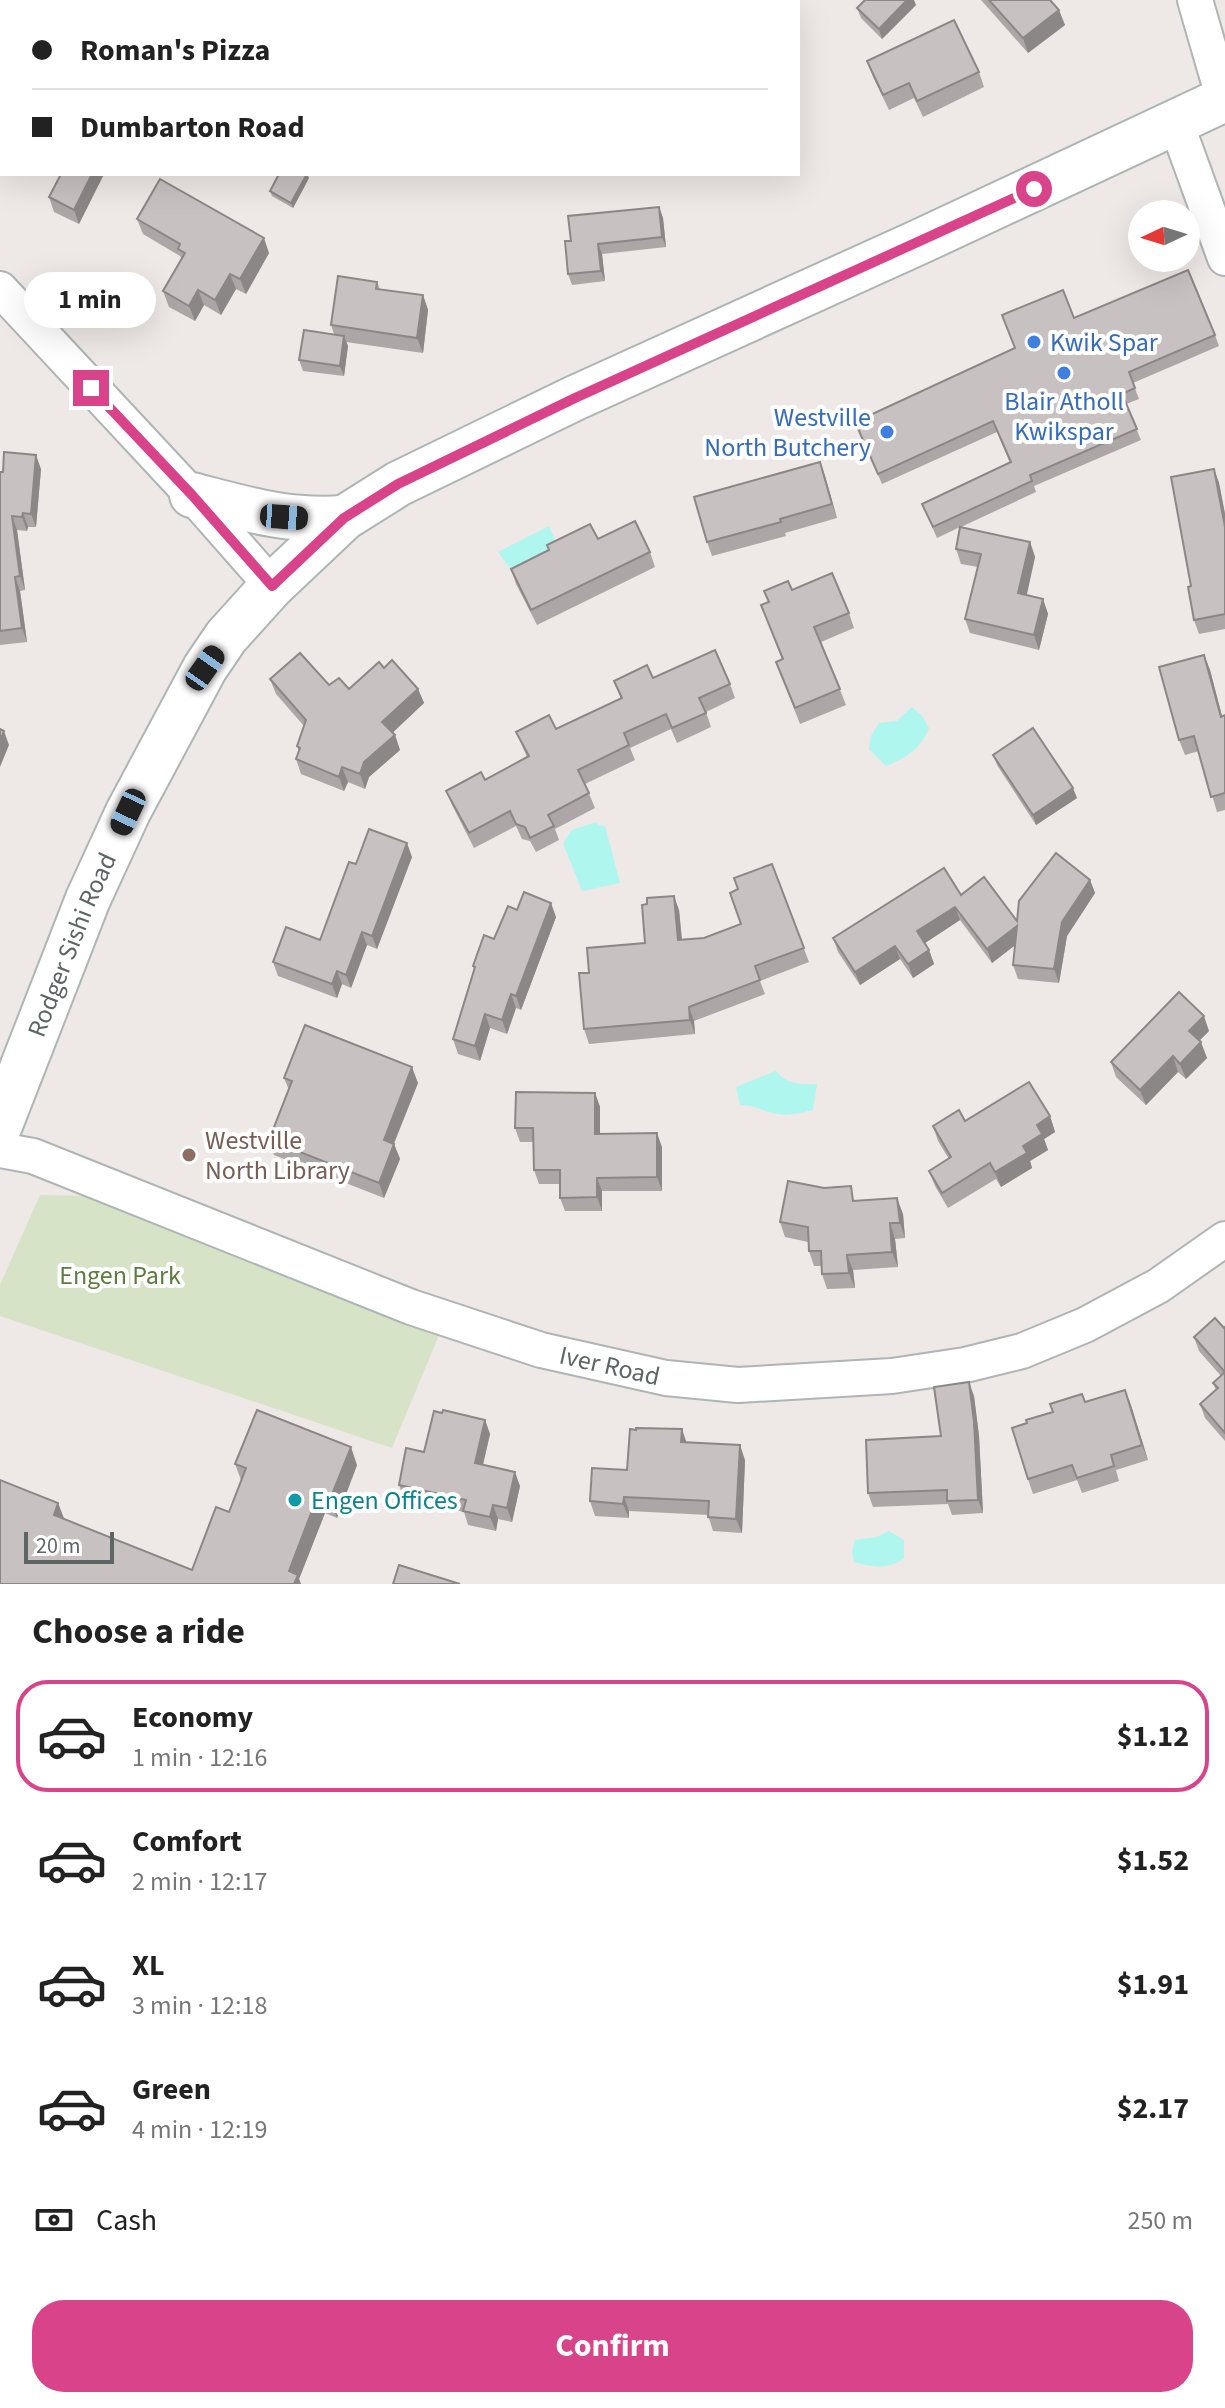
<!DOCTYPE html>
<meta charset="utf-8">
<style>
body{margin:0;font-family:"Source Sans 3",sans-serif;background:#f2f2f2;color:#222;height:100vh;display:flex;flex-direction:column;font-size:30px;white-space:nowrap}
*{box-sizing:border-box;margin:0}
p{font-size:26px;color:#767676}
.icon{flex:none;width:44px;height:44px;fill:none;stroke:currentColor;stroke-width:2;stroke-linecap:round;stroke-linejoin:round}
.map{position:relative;height:1584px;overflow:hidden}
.sheet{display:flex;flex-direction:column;background:#fff;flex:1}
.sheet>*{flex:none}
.banner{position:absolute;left:0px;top:0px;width:800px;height:176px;box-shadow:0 8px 32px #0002;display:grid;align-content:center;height:176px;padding:0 32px;background:#fff}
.needle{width:52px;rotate:266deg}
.fabs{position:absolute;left:1128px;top:200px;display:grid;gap:16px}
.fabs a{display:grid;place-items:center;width:72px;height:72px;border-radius:50%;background:#fff;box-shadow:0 8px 32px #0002;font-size:40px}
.scale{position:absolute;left:24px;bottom:20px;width:90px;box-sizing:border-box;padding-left:8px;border:4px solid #5e6565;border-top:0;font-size:22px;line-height:28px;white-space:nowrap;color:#5e6565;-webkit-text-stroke:6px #fff;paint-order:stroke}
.end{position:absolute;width:36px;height:36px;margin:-18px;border:10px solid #d84389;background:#fff;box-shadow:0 0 0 4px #fff}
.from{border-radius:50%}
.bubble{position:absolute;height:56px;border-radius:28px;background:#fff;box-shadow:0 8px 32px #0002;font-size:26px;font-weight:700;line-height:56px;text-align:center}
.car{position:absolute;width:24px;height:48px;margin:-24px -12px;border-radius:10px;box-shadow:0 0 6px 2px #0007;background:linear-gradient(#222 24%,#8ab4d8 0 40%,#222 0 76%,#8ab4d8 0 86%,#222 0)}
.banner b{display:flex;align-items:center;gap:28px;height:76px;font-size:30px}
.banner b+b{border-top:2px solid #e0e0e0}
.banner i{width:20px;height:20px;background:#222}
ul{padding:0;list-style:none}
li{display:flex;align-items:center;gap:24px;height:112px;margin:0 16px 12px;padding:0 16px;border:4px solid transparent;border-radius:32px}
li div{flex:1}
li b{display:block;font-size:30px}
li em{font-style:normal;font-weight:700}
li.current{border-color:#d84389}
li>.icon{width:72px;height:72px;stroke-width:1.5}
h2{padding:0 32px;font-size:36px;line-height:96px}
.pay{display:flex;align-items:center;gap:20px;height:88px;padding:0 32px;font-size:30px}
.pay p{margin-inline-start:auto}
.action{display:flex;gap:16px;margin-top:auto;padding:16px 32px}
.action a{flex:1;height:92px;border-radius:32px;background:#d84389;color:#fff;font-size:32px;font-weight:700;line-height:92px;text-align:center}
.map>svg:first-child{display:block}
.green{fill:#d6e3c6}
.water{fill:#aef6ee}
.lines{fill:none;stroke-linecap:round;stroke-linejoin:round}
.street-casing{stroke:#afb4b4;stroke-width:38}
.secondary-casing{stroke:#aeb5b5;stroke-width:48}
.street{stroke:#fff;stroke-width:34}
.secondary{stroke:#fff;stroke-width:44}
.wall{fill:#aca6a6}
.shaded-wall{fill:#8c8787}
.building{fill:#c8c1c1;stroke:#8c8787;stroke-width:2}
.route{stroke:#d84389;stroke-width:10}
.shop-dot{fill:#3f7fe0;stroke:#fff;stroke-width:3}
.education-dot{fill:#8d6e63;stroke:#fff;stroke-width:3}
.culture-dot{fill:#0f9aa8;stroke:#fff;stroke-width:3}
.labels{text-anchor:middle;stroke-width:8;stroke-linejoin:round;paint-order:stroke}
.shop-label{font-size:26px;fill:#366cbe;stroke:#fff;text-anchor:start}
.street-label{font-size:26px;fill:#5e6565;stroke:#fff}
.education-label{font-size:26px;fill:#785e54;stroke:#fff;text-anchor:start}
.park-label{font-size:26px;fill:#5d7d3d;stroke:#fff}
.culture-label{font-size:26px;fill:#0d838f;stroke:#fff;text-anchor:start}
</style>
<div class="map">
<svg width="1225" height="1584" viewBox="0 0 1225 1584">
<rect width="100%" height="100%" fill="#eee8e6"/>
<polygon class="green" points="40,1195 136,1197 446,1318 392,1448 0,1316 0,1285"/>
<g class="water">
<polygon points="549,526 561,554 515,575 498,552"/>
<path d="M912,707L922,716L929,728C921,749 906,758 886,766L869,749L871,736L879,723L897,721Z"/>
<polygon points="597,822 598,825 605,826 620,883 582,891 563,843 572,830"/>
<path d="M776,1071C785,1084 802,1085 817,1084L813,1110C800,1113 786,1117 773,1113C759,1110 755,1105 740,1105L736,1087Z"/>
<path d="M889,1531L904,1540V1558C889,1570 871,1567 854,1562L852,1551L855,1540L877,1537Z"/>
</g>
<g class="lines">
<defs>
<g id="street">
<polyline points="1195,0 1224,100"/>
<polyline points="1176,123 1225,258"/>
<polyline points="0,289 192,495 272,586"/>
<path id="s1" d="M0,1150L33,1156L411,1307L541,1350L666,1378L738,1385L892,1376L965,1365L1022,1351L1085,1325L1158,1286L1225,1239"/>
</g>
<g id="secondary">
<path d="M192,495C246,509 286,522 344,518"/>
<path id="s2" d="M0,1125L88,899L128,812L205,668L226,637L272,586L344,518L398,484L575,398L919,242L1225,99"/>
</g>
</defs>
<use href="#street" class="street-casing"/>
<use href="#secondary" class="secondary-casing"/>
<use href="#street" class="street"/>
<use href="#secondary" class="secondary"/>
</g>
<g class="wall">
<polygon points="981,0 1050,0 1065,25 1028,53"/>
<polygon points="916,5 882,39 861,18 857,8"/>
<polygon points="867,61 979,72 984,87 923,117 914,98 889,110 873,77"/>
<polygon points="2,73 2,140 0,139 0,77"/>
<polygon points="61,174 104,174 79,224 54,212 49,197"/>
<polygon points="309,178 293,208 272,196 270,191"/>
<polygon points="659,207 663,218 666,247 602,254 605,281 572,285 568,274 571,241"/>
<polygon points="137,219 269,253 246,294 236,289 221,315 204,305 195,321 169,307 163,291 182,259 180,256 143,234"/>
<polygon points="377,282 380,289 423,295 428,310 423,353 346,342 348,346 344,376 303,371 299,360 334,334 331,325"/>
<polygon points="1074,318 1215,335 1219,346 1133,383 1139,399 1126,404 1141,440 1034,486 1036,492 961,527 1030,542 1035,557 1026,595 1043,599 1048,614 1039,650 970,633 965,619 978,567 961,564 956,549 960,527 937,538 922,504 1010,463 997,432 882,484 855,422 1015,348"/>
<polygon points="820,462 837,518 785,533 786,536 712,556 707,542"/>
<polygon points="41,469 36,527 28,527 27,531 17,530 25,590 20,591 27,642 0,645 0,472"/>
<polygon points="1214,469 1219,483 1225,514 1225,629 1199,634 1194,620 1191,586"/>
<polygon points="598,539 650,552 655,567 537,625 516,584 511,569"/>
<polygon points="792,590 849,613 854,628 821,642 846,705 800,724 776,662 782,659 761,605"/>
<polygon points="1204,655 1210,670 1222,716 1225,715 1225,810 1217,812 1199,751 1185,755 1179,740"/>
<polygon points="384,668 418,689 424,703 392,733 395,735 400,750 369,777 365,789 348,782 344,791 301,774 296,759 299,752 297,746 304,726 276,694 270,679 329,685 349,689"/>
<polygon points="653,678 730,684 735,698 706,712 711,727 677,743 671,729 630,748 635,760 585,784 595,808 555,829 559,840 536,852 530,841 522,839 516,826 474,848 452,805 446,791 485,780 527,757 516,732 556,729 621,699 614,681"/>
<polygon points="993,755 1077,798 1036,825 997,765"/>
<polygon points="412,857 377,949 367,945 351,988 342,984 337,998 278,976 273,962 320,940 356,864"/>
<polygon points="772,864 809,962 760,981 765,994 694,1021 695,1034 589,1044 584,1029 589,973 645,943 647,904 679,910 682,939 704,938 741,924 738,889"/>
<polygon points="1090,880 1095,893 1067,936 1059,983 1018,979 1013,965 1015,945 992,963 960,920 925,943 929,950 934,964 913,978 900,959 860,985 838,952 833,938 961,895 1017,921"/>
<polygon points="517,910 556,917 521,1010 516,1008 507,1034 490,1028 480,1061 458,1054 453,1039 474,970 473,966"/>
<polygon points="1209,1031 1199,1041 1207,1058 1186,1079 1178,1072 1146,1105 1116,1077 1111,1062"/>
<polygon points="284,1078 418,1083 394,1144 400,1159 384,1198 274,1155 269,1140 289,1090"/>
<polygon points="595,1093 600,1107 600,1134 662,1147 662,1191 602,1191 602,1211 565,1211 560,1198 560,1184 539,1184 534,1170 534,1142 520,1142 515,1128"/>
<polygon points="1050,1116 1055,1132 1044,1139 1048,1150 1030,1161 1032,1168 1001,1187 996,1179 948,1208 935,1186 929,1171 949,1159 938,1141 933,1126 965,1121"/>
<polygon points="856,1201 903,1214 905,1238 895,1239 898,1267 853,1270 855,1288 827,1289 822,1274 821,1266 814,1266 809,1251 808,1242 785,1237 780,1222"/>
<polygon points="1225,1327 1225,1441 1205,1418 1200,1404 1216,1390 1213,1383 1221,1376 1199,1351 1194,1337"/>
<polygon points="1125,1390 1148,1460 1116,1470 1119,1481 1082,1493 1077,1480 1033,1494 1028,1479 1027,1423 1085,1402"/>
<polygon points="974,1396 979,1436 983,1513 952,1515 948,1504 873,1507 868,1493 941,1436"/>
<polygon points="485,1420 490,1434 483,1465 520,1486 512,1522 498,1519 496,1531 468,1525 464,1512 404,1499 399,1485 424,1452"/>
<polygon points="686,1442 745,1460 742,1533 713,1531 708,1515 629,1511 629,1518 595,1516 590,1501 627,1470"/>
<polygon points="235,1464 357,1465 337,1518 325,1513 299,1579 301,1584 0,1584 58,1503 64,1519 192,1570 229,1512 241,1480"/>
</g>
<g class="shaded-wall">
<polygon points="907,0 914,0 916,5 882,39 879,29"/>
<polygon points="1059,10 1065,25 1028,53 1023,38"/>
<polygon points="92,174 104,174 79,224 74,210"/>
<polygon points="307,174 309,178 293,208 291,203"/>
<polygon points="659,207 663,218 666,247 662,237"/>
<polygon points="264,238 269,253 246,294 240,279"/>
<polygon points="598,244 602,254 605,281 601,271"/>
<polygon points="230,274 236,289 221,315 215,300"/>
<polygon points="198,290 204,305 195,321 189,306"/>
<polygon points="423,295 428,310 423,353 417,338"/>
<polygon points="344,336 348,346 344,376 340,366"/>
<polygon points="36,455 41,469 36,527 31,514"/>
<polygon points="820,462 825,476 837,518 832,504"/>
<polygon points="1214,469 1219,483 1225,514 1225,527"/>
<polygon points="23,513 28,527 27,531 22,517"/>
<polygon points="12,516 17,530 25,590 20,576"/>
<polygon points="1030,542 1035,557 1024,608 1018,593"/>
<polygon points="15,577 20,591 27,642 22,628"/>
<polygon points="1043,599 1048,614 1039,650 1034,635"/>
<polygon points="1204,655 1210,670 1225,728 1221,717"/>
<polygon points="418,689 424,703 388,737 382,722"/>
<polygon points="4,731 9,745 0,767 0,741"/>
<polygon points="395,735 400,750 369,777 365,789 360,774 364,762"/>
<polygon points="342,767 348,782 344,791 339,777"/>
<polygon points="1073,788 1077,798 1036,825 1033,815"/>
<polygon points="407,843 412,857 377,949 372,936"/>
<polygon points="1090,880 1095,893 1067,936 1059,983 1054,969 1062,922"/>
<polygon points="674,896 679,910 683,954 678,940"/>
<polygon points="551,903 556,917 521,1010 516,996"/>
<polygon points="955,907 960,920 922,945 917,931"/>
<polygon points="1017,926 1022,940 992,963 987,949"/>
<polygon points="362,932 367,945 351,988 346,975"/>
<polygon points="895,946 900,959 860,985 855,972"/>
<polygon points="929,950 934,964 913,978 908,964"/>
<polygon points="337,971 342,984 337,998 332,984"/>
<polygon points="511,994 516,1008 507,1034 502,1020"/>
<polygon points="689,1007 694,1021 695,1034 690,1020"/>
<polygon points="485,1014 490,1028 480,1061 475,1046"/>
<polygon points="1204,1016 1209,1031 1194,1046 1189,1031"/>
<polygon points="1201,1042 1207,1058 1186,1079 1180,1064"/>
<polygon points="1173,1056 1178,1072 1146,1105 1140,1090"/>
<polygon points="412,1067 418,1083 389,1155 384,1140"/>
<polygon points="595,1093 600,1107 600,1148 595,1134"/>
<polygon points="1050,1116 1055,1132 1044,1139 1048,1150 1030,1161 1032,1168 1001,1187 995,1172 1023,1146 1037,1125"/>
<polygon points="657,1133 662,1147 662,1191 657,1177"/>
<polygon points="394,1144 400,1159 384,1198 379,1183"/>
<polygon points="597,1178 602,1191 602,1211 597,1197"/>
<polygon points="897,1198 903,1214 905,1238 900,1223"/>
<polygon points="890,1223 895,1239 898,1267 892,1252"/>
<polygon points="847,1255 853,1270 855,1288 849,1273"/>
<polygon points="969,1382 974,1396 979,1436 983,1513 978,1500"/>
<polygon points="1125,1390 1131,1405 1148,1460 1142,1445"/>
<polygon points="485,1420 490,1434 480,1477 475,1463"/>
<polygon points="682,1429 687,1444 681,1442"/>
<polygon points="740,1445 745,1460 742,1533 736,1519"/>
<polygon points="351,1447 357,1465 337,1518 330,1499"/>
<polygon points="515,1472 520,1486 512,1522 507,1508"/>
<polygon points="318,1495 325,1513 299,1579 301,1584 293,1584 289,1571"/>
<polygon points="624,1497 629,1511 629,1518 623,1504"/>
<polygon points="58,1503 65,1521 54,1515"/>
<polygon points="493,1505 498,1519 496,1531 490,1517"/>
</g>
<g class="building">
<polygon points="250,0 369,0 372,2 249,2"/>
<polygon points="386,0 644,0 644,2 385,2"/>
<polygon points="865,0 907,0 879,29 857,8"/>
<polygon points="989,0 1050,0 1059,10 1023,38"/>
<polygon points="954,20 979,72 917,101 909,83 883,95 867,61"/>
<polygon points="2,73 2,128 0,127 0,77"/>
<polygon points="61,174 92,174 74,210 49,197"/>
<polygon points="279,174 307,174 291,203 270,191"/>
<polygon points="160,179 264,238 240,279 230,274 215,300 198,290 189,306 163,291 185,253 178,249 180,244 137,219"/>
<polygon points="659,207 662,237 598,244 601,271 568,274 565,241 571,241 568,216"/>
<polygon points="1188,270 1215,335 1129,372 1135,388 1122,394 1137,429 1030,475 1032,481 933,527 922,504 1011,462 993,421 878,474 855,422 1015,348 1002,315 1063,290 1074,318"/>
<polygon points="338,276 377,282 376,289 423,295 417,338 331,325"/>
<polygon points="304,330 344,336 340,366 299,360"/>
<polygon points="4,452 36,455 31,514 23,513 22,517 12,516 20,576 15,577 22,628 0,631 0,472 3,472"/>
<polygon points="820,462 832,504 780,519 781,522 707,542 694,497"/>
<polygon points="1214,469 1225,527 1225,614 1194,620 1188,587 1191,586 1171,477"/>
<polygon points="635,521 650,552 531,610 511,569 549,550 547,545 590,524 598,539"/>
<polygon points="960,527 1030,542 1018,593 1043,599 1034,635 965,619 981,554 956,549"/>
<polygon points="832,573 849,613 814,627 840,689 795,708 776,662 783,659 761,605 769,602 764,591 788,581 792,590"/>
<polygon points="715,650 730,684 699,698 706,713 672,728 666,714 624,733 629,745 578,770 589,793 548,815 554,826 530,838 525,827 516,824 510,811 469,833 446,791 481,772 485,780 529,756 516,732 549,715 556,729 622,698 614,681 647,665 653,678"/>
<polygon points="300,653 329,685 339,678 349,689 379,662 384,668 392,660 418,689 382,722 395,735 364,762 360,774 342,767 339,777 296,759 300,748 297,746 306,720 270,679"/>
<polygon points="1204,655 1221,717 1225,715 1225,793 1211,797 1194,736 1179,740 1159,667"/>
<polygon points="1033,728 1073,788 1033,815 993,755"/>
<polygon points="0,729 4,731 0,741"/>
<polygon points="369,829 407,843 372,936 362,932 346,975 337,971 332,984 273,962 286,927 320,940 349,862 356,864"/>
<polygon points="1056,853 1090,880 1062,922 1054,969 1013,965 1017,926 987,949 955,907 917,931 929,950 908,964 895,946 855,972 833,938 944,868 961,895 984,877 1017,921 1019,901"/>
<polygon points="772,864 804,948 755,966 760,980 689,1007 690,1020 584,1029 579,973 589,973 587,948 645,943 642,905 647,904 647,898 674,896 678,940 704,938 741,924 730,893 738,889 734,878"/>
<polygon points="524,892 551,903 516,996 511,994 502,1020 485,1014 475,1046 453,1039 475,967 473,966 484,935 494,939 508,906 517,910"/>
<polygon points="1179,992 1204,1016 1189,1031 1201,1042 1180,1064 1173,1056 1140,1090 1111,1062"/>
<polygon points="305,1025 412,1067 384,1140 394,1144 379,1183 269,1140 292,1081 284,1078"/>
<polygon points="1029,1082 1050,1116 1037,1125 1042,1134 1023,1146 1027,1153 995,1172 990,1163 942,1193 929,1171 951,1157 933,1126 959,1110 965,1121"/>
<polygon points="516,1092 595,1093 595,1134 657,1133 657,1177 597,1178 597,1197 560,1198 560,1170 534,1170 533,1128 515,1128"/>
<polygon points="788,1181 824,1188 851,1186 853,1201 897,1198 900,1223 890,1223 892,1252 847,1255 849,1273 822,1274 821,1251 809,1251 808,1227 780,1222"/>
<polygon points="1215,1318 1224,1328 1225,1327 1225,1372 1194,1337"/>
<polygon points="1225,1372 1225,1433 1200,1404 1218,1388 1213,1383"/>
<polygon points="969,1382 974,1422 978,1500 947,1501 947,1490 868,1493 866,1440 941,1436 934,1387"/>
<polygon points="1125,1390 1142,1445 1111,1455 1114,1466 1077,1478 1072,1465 1028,1479 1012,1428 1027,1423 1026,1420 1053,1412 1050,1404 1082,1394 1085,1402"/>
<polygon points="257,1410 351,1447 330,1499 318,1495 289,1571 298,1575 294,1584 0,1584 0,1480 58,1503 54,1515 192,1570 216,1507 229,1512 246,1468 235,1464"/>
<polygon points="443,1410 485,1420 475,1463 515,1472 507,1508 493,1505 490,1517 463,1511 466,1500 399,1485 406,1448 424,1452 434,1411 442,1413"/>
<polygon points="636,1428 682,1429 681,1442 740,1445 736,1519 708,1517 709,1501 624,1497 623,1504 590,1501 592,1468 627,1470 630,1429 636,1430"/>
<polygon points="399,1565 460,1584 393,1584"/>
</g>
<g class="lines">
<polyline class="route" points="91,388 192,495 272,586 344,518 398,484 575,398 1034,189"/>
</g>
<g class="shop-dot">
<circle cx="1034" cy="342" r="8"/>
<circle cx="1064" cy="373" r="8"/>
<circle cx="887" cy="432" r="8"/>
</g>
<circle class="education-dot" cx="189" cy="1155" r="8"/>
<circle class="culture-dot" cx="295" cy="1500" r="8"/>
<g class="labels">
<g class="shop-label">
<text x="1050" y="351">Kwik Spar</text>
<text x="1064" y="410" text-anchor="middle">Blair Atholl<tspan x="1064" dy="30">Kwikspar</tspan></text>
<text x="871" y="426" text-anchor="end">Westville<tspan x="871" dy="30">North Butchery</tspan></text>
</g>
<g class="street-label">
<text dy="9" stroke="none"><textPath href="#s2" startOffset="194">Rodger Sishi Road</textPath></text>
<text dy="9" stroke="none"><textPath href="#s1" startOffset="648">Iver Road</textPath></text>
</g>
<g class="education-label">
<text x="205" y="1149">Westville<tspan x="205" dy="30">North Library</tspan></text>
</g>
<g class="park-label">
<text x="120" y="1284">Engen Park</text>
</g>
<g class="culture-label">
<text x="311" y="1509">Engen Offices</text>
</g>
</g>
</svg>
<div class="fabs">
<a><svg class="needle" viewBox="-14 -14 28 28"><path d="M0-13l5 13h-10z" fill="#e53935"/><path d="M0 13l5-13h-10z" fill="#767676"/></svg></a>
</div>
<div class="scale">20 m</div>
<i class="end from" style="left:1034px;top:189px"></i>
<i class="end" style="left:91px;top:388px"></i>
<div class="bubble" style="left:24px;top:272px;width:132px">1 min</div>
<i class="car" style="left:284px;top:517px;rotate:94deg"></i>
<i class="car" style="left:205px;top:668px;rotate:35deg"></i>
<i class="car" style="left:128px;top:812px;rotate:205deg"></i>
<div class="banner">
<b><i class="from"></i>Roman's Pizza</b>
<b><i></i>Dumbarton Road</b>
</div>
</div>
<section class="sheet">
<h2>Choose a ride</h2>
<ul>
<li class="current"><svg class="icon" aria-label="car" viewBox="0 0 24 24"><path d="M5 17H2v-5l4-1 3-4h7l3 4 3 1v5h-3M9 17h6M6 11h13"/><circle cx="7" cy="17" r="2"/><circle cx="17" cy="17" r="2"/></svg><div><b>Economy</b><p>1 min · 12:16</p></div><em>$1.12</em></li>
<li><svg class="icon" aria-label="car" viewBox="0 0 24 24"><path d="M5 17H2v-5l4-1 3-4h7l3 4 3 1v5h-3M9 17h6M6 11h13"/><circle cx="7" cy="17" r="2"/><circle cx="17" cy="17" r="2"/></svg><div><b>Comfort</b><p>2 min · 12:17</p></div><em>$1.52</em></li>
<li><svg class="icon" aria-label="car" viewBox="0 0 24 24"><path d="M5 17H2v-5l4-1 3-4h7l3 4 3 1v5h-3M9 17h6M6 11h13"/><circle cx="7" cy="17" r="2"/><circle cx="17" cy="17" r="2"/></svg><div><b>XL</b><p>3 min · 12:18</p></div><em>$1.91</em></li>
<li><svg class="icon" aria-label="car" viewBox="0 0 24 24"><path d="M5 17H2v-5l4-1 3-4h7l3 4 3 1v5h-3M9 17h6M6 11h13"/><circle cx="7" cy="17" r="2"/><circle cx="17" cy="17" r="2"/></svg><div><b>Green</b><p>4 min · 12:19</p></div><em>$2.17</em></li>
</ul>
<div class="pay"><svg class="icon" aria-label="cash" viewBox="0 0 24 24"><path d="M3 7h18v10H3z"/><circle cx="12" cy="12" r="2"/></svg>Cash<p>250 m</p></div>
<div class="action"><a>Confirm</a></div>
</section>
